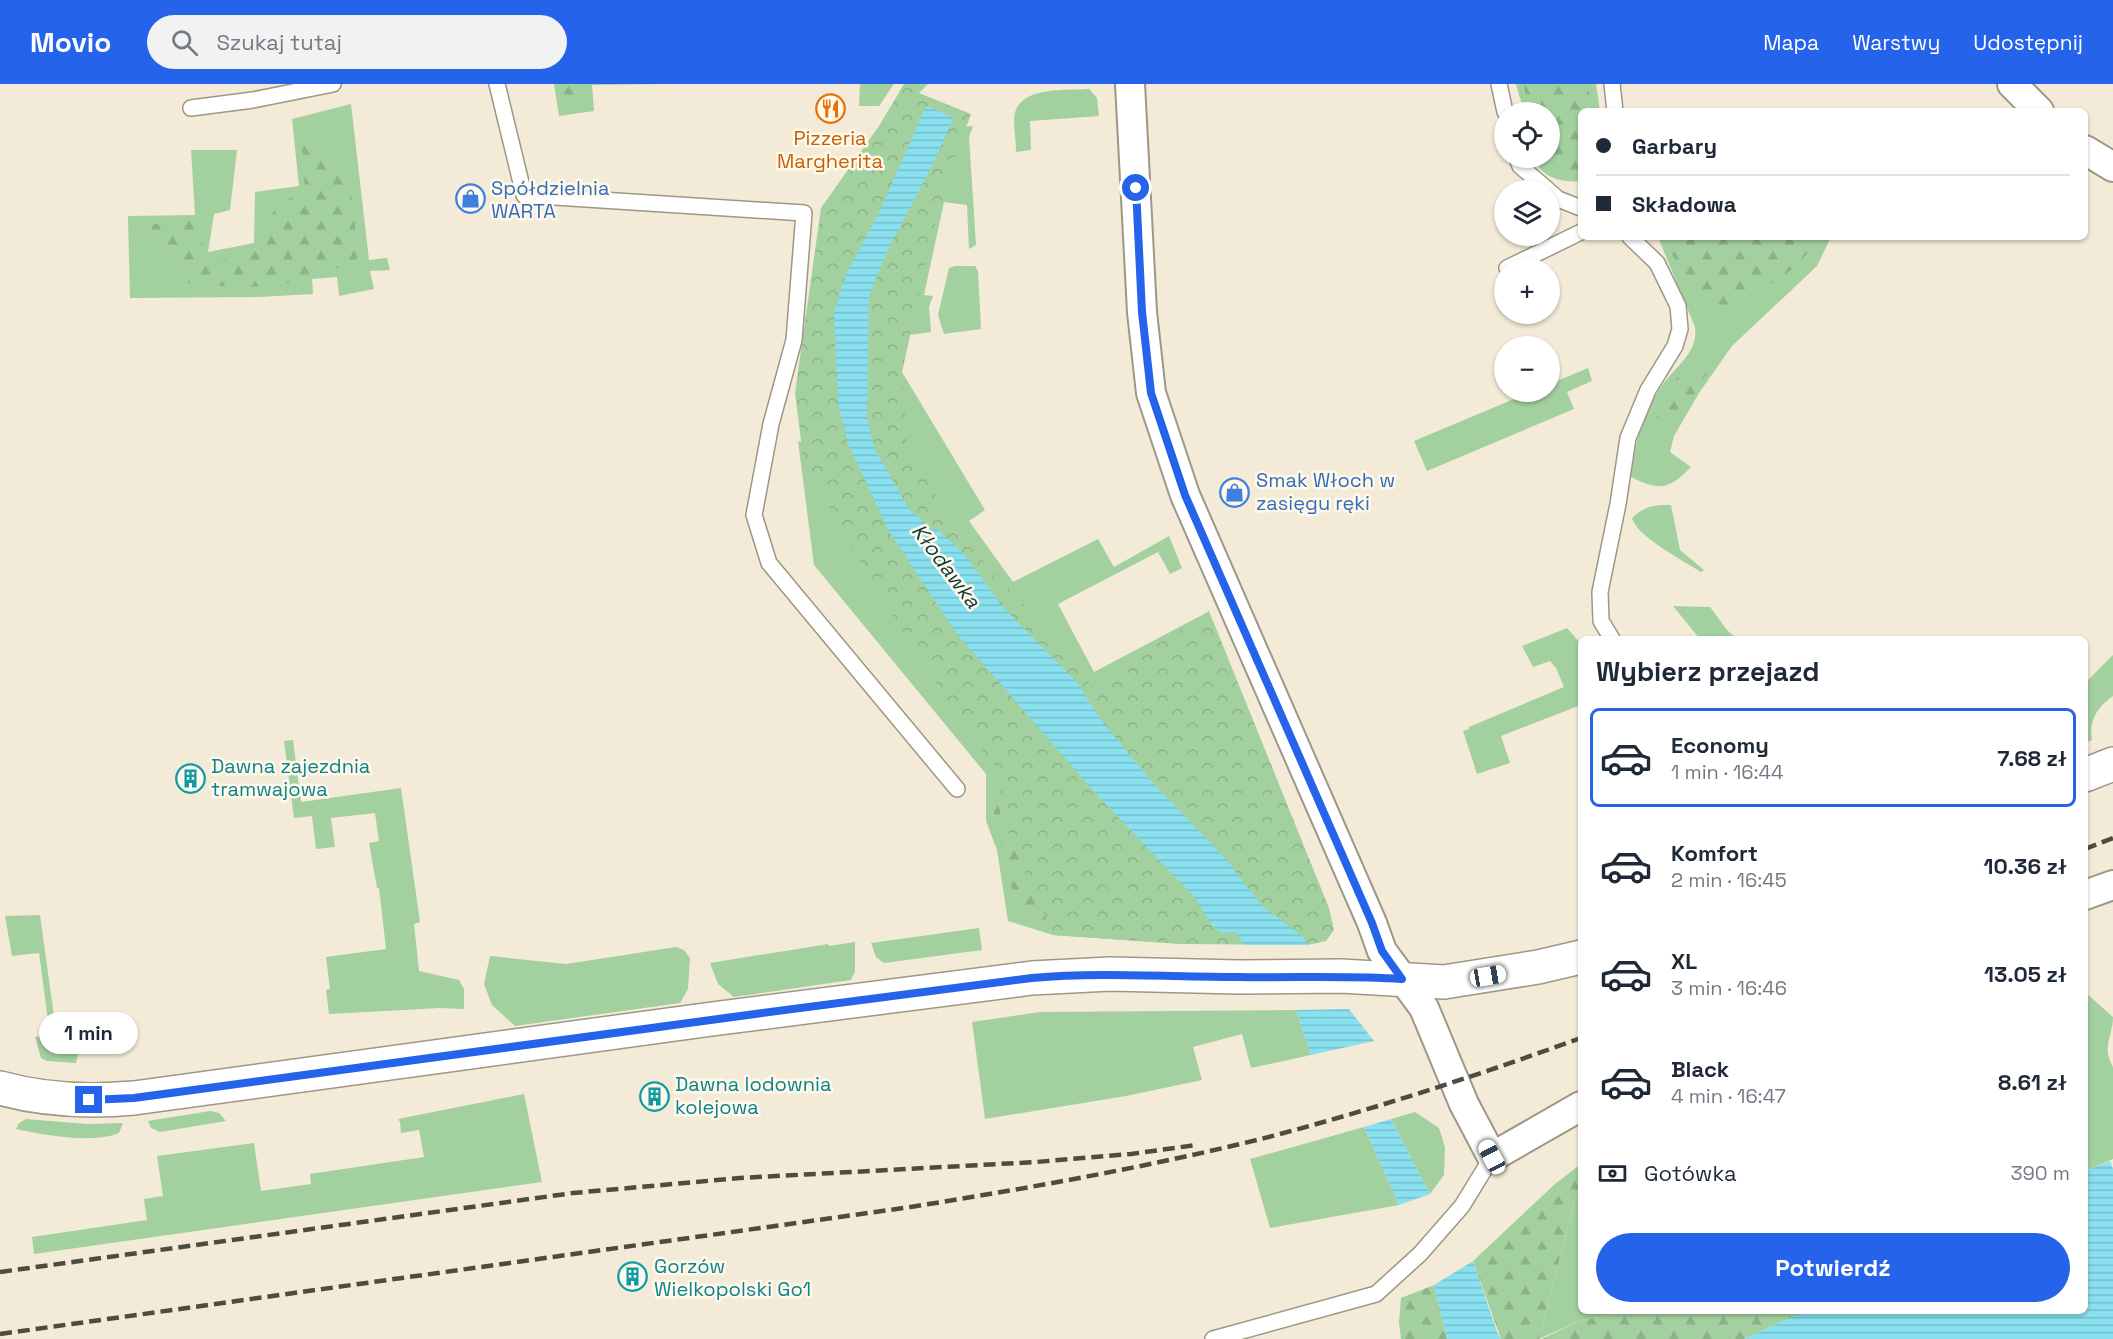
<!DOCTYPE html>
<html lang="pl">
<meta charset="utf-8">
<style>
body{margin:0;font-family:"Space Grotesk",sans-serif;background:#f2f2f3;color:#1f2937;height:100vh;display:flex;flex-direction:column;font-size:22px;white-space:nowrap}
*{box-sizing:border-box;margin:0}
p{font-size:20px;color:#747a83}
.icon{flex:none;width:33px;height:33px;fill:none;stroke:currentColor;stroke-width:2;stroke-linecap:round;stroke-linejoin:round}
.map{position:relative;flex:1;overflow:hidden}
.panel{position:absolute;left:1578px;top:552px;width:510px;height:678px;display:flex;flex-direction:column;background:#fff;border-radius:9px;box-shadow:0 2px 4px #0004}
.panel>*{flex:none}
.hud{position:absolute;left:1578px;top:24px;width:510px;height:132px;border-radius:9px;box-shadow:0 2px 4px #0004;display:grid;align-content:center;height:132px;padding:0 18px;background:#fff}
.tools{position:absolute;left:1494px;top:18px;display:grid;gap:12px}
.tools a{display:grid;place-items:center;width:66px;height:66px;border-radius:50%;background:#fff;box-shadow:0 2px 4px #0004;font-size:30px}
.end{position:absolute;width:27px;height:27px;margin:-14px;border:8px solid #2563eb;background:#fff;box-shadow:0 0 0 3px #fff}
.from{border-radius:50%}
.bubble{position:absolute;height:42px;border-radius:21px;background:#fff;box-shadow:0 2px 4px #0004;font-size:20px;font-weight:600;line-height:42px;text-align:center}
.car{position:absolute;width:18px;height:36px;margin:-18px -9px;border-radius:8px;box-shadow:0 0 4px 2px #0007;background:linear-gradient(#fff 24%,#345 0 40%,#fff 0 76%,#345 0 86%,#fff 0)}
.hud b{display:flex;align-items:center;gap:21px;height:57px;font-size:22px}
.hud b+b{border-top:2px solid #e0e1e3}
.hud i{width:15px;height:15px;background:#1f2937}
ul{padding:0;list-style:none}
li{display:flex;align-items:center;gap:18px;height:99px;margin:0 12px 9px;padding:0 6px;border:3px solid transparent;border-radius:9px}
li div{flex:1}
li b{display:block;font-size:22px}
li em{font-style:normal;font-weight:600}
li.active{border-color:#2563eb}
li>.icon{width:54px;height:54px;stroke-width:1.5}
h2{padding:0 18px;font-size:27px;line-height:72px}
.pay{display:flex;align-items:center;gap:15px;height:66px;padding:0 18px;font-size:22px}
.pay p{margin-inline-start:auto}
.action{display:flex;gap:12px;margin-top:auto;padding:12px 18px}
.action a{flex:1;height:69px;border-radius:36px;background:#2563eb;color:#fff;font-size:24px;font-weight:600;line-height:69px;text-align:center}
header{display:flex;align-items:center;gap:36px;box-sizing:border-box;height:84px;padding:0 30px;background:#2563eb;color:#fff}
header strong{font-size:28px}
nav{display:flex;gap:33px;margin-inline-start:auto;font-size:21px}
.search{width:420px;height:54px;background:#f2f2f3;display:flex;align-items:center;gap:15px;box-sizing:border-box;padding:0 21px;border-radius:33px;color:#747a83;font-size:22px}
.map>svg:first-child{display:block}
.green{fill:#a3d09f}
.forest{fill:url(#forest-firs)}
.park{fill:url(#park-crowns)}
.water{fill:url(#water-rules)}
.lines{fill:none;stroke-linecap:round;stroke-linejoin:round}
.lane-casing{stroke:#9e9785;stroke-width:18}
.street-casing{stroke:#9e9785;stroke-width:32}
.secondary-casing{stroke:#9e9785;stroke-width:36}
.lane{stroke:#fff;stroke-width:15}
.street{stroke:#fff;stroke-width:28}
.secondary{stroke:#fff;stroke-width:33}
.rail{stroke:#4f4b41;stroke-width:4.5;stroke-dasharray:12 6;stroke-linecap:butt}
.route{stroke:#2563eb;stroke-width:8}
.labels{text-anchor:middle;stroke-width:5;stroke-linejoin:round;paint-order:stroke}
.food-label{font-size:20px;fill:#c56008;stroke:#fff9e9}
.shop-label{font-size:20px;fill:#366cbe;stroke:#fff9e9;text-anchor:start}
.culture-label{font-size:20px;fill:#0d838f;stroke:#fff9e9;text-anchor:start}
.water-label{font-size:21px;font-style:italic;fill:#0f393f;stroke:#fff9e9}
</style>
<header>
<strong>Movio</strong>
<div class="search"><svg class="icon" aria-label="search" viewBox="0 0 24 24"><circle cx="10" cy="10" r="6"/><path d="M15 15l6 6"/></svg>Szukaj tutaj</div>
<nav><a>Mapa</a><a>Warstwy</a><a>Udostępnij</a></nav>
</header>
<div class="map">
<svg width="2113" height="1255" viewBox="0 0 2113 1255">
<defs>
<pattern id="forest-firs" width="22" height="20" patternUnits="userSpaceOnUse" patternTransform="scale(1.5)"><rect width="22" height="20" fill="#a3d09f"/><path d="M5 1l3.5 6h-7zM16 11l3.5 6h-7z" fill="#8bb288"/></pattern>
<pattern id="park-crowns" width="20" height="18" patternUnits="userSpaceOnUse" patternTransform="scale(1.5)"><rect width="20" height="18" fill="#a3d09f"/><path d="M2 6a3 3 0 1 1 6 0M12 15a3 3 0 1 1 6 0" fill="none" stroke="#8bb288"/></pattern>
<pattern id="water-rules" width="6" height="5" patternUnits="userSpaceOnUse" patternTransform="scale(1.5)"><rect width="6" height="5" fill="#89e0ef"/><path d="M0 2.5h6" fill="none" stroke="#75bfcc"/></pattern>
</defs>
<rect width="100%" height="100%" fill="#f3ebd8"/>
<g class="green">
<polygon points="554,0 664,0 592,1 594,27 559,32"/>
<polygon points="860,0 894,0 879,22 859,22"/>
<path d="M1516,0H1596L1600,27H1581V97C1563,99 1540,94 1535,74H1550V28H1524Z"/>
<path d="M1089,5L1097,14L1099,32L1030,37L1031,66L1016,68C1016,57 1014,46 1014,35C1016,1 1065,7 1089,5Z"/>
<polygon points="351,20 369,176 387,174 390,186 370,187 374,205 339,212 337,193 312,195 313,210 259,213 130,214 128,132 195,131 191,66 237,66 230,126 214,130 208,168 254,159 255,108 299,102 292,35"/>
<polygon points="973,42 969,53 976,161 969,165 967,121 944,118 924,211 933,212 929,223 931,248 910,251 902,288 985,426 969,437 1013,498 1098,455 1114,483 1169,452 1182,484 1170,490 1158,468 1058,520 1094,588 1206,529 1086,611 909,425 886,169 963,43"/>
<path d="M1658,153H1831L1817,182L1732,262L1699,309L1674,352L1670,368L1691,383C1669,406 1659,407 1631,393C1634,370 1638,347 1648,326C1653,315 1660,303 1668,294C1681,278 1698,266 1695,243Z"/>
<polygon points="955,182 975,182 978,187 981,245 944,250 938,231 949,184"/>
<polygon points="1588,284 1592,297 1567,308 1574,325 1427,387 1414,357 1531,308 1550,308 1550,300"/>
<polygon points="798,357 807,359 1182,860 1053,851 1008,837 997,766 986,737 986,690 814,481"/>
<path d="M1660,421H1671L1680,466L1704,486L1701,488C1684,477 1636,452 1632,434C1641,426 1648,422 1660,421Z"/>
<polygon points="1673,522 1710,523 1727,546 1737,555 1700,555"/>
<polygon points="1567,544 1581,560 1581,621 1501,652 1510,679 1477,690 1463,647 1469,645 1469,643 1564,603 1556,584 1550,577 1533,583 1522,562"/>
<path d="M2113,571V612C2097,623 2089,637 2092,656L2085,659V599Z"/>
<polygon points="293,656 301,718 401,704 420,838 414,840 419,887 459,896 464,905 464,925 440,924 329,930 326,906 330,905 326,873 386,865 379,804 377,804 369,759 379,757 375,729 331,734 335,763 316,765 312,732 294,734 284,657"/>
<polygon points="40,831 58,961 81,958 76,979 47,977 41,974 35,953 50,951 39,869 12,872 5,832"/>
<polygon points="979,844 982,866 884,879 876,873 871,859"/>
<polygon points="855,858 855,887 851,896 734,913 718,900 710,879 828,860 829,862"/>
<polygon points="676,863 684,866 690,874 688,905 680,919 515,942 492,921 484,900 490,872 566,880"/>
<path d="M2085,908L2113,933C2113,953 2101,962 2113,983V1075L2085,1087Z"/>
<polygon points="1296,926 1311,971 1251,984 1242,950 1193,963 1202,996 1126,1012 985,1035 972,938 1040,928"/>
<polygon points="524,1010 542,1098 34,1170 32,1153 147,1136 144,1115 163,1112 157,1072 254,1059 261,1107 311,1100 310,1090 424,1073 419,1046 401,1049 400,1038 398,1035"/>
<polygon points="210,1027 219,1029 226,1037 160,1048 151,1044 148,1037"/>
<polygon points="1415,1028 1439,1044 1445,1063 1444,1091 1430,1110 1391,1035"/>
<path d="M26,1035L87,1040L123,1039L119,1049C93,1060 43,1051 16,1045L19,1039Z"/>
<polygon points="1364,1043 1399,1121 1270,1144 1250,1075"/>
<polygon points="1581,1092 1581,1227 1631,1227 1579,1237 1539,1255"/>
</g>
<g class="forest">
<polygon points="558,0 590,0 588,1 587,16 578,24 562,18"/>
<polygon points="1523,0 1589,0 1589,9 1594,27 1581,27 1581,90 1550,81 1547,74 1550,74 1550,28 1531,28"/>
<path d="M308,53L322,74L344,82C354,116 357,150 357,185L333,184L307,191L279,203L214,202L186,199V179L157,156L150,141L198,134L202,160L209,177L248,172L264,162C270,126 271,124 304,107L305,87L301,58Z"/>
<path d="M1687,153H1817C1798,194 1752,210 1714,230L1696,213L1672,170Z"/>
<path d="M1681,288L1707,289C1695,306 1687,327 1672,340L1656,333L1670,304Z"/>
<polygon points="1007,700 1079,841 1037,840 1017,826 992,719"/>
<polygon points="1581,1080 1581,1092 1539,1255 1501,1255 1473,1177 1555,1100"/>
<polygon points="1434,1201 1447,1255 1401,1255 1399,1238 1401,1214"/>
<polygon points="1631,1227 1805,1227 1744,1255 1542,1255 1579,1237"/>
</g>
<polygon class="park" points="904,0 928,0 919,9 971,30 947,97 925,182 902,287 907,357 950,438 993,489 1064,563 1091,602 1209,527 1329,824 1334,846 1326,857 1308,861 1182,860 1053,851 1000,730 1000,688 961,639 845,455 803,372 795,309 821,124 879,42"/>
<g class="water">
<polygon points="926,22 954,33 931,84 886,169 869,213 867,334 875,366 909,425 933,446 936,444 965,471 1002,522 1077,598 1099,633 1151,697 1226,775 1262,822 1303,853 1308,861 1244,861 1236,848 1221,849 1212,841 1196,815 1098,712 957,550 887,444 848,359 838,319 834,229 846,190 879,129"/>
<polygon points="1349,925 1374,957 1311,971 1296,926"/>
<polygon points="1391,1035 1430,1110 1399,1121 1364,1043"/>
<polygon points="2110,1077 2113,1085 2113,1255 1744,1255 1805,1227 2085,1227 2085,1087"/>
<polygon points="1473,1177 1497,1248 1501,1255 1447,1255 1434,1201"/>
</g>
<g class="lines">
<defs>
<g id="lane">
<polyline points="497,0 524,111 804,129 794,256 771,340 754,431 769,479 957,705"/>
<polyline points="1499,0 1505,28"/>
<polyline points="1612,0 1615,27"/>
<polyline points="191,24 253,16 333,0"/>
<polyline points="1517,74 1520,82 1548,106"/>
<polyline points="1550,108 1558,115 1581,124"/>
<polyline points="1507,184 1581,148"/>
<polyline points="1612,555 1601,537 1600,508 1618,420 1628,354 1648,306 1675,262 1680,245 1678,222 1657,179 1630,153"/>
<polyline points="1213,1255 1376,1210 1420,1170 1462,1122 1492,1073"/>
</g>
<g id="street">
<polyline points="1130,0 1142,228 1151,309 1185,411 1372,839 1382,867 1424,924 1464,1020 1492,1073 1581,1022"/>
<polyline points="2012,0 2039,27"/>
<polyline points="2085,66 2113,83"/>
<polyline points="2085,811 2113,801"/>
</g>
<g id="secondary">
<polyline points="2085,691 2113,680"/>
<path d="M0,1004C43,1016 89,1018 134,1014L712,935L1032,894L1110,890L1238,893L1341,892L1444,898L1538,883L1581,873"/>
</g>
</defs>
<use href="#lane" class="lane-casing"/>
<use href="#street" class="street-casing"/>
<use href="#secondary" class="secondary-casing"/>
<use href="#lane" class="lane"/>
<use href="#street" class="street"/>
<use href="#secondary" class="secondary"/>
<g class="rail">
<polyline points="2085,765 2113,754"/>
<polyline points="0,1188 573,1109 740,1094 1036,1078 1131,1070 1196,1061"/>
<path d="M0,1250L904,1124C1024,1105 1143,1084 1261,1055C1369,1027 1476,992 1581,954"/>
</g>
</g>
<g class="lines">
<path class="route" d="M89,1016L134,1014L755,930L1032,894C1101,888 1169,893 1238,893C1293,894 1347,891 1402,895L1382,867L1372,839L1185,411L1151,309L1142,228L1136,104"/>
</g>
<defs>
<symbol id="restaurant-ring" viewBox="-11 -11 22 22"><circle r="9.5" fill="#fff9e9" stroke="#e8710a" stroke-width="1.5"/><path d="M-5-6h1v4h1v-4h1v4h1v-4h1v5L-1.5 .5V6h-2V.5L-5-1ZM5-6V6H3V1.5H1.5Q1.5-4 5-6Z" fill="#e8710a"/></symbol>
<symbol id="shop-ring" viewBox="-11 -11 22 22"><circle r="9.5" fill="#fff9e9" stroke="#3f7fe0" stroke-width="1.5"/><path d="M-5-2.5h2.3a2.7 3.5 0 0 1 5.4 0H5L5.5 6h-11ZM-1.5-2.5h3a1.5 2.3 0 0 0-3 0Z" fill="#3f7fe0"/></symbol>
<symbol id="building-ring" viewBox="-11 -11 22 22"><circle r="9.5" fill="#fff9e9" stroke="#0f9aa8" stroke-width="1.5"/><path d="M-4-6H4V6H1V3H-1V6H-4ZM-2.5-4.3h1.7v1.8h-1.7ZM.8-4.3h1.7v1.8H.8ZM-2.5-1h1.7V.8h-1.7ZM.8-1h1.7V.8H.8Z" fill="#0f9aa8"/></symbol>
</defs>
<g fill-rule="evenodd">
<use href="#restaurant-ring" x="814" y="8" width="33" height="33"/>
<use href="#shop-ring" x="454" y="98" width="33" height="33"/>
<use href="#shop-ring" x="1218" y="392" width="33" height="33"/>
<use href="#building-ring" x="174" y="678" width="33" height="33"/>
<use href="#building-ring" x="638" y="996" width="33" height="33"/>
<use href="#building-ring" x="616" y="1176" width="33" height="33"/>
</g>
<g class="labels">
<g class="food-label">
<text x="830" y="61">Pizzeria<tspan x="830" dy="23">Margherita</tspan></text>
</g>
<g class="shop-label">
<text x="491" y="111">Spółdzielnia<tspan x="491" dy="23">WARTA</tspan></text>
<text x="1256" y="403">Smak Włoch w<tspan x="1256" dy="23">zasięgu ręki</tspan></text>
</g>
<g class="culture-label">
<text x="211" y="689">Dawna zajezdnia<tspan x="211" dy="23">tramwajowa</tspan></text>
<text x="675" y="1007">Dawna lodownia<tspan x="675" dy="23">kolejowa</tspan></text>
<text x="654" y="1189">Gorzów<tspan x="654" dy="23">Wielkopolski Go1</tspan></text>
</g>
<g class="water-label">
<text transform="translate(946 482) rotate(53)" y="7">Kłodawka</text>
</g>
</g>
</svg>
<div class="tools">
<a><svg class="icon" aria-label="locate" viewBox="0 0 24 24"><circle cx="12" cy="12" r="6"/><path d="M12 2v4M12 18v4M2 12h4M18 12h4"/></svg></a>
<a><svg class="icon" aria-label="layers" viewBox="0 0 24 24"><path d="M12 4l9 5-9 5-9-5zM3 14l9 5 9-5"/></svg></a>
<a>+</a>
<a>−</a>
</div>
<i class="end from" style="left:1136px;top:104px"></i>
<i class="end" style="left:89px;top:1016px"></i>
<div class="bubble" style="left:39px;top:928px;width:99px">1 min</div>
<i class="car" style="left:1488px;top:892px;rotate:80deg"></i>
<i class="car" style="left:1492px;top:1073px;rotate:332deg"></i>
<div class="hud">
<b><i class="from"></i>Garbary</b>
<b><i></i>Składowa</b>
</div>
<section class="panel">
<h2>Wybierz przejazd</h2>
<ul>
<li class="active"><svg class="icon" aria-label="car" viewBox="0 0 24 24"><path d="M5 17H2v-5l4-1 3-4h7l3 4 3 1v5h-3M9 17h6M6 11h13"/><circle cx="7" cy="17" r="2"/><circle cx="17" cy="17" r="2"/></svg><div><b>Economy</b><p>1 min · 16:44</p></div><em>7.68 zł</em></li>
<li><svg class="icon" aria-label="car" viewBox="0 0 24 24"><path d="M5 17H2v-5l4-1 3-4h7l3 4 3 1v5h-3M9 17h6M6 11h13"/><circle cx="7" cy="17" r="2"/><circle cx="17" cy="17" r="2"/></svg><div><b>Komfort</b><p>2 min · 16:45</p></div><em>10.36 zł</em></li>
<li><svg class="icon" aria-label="car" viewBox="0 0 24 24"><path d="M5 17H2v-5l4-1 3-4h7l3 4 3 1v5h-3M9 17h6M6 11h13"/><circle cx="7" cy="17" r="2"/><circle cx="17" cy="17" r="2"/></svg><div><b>XL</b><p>3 min · 16:46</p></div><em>13.05 zł</em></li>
<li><svg class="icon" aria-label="car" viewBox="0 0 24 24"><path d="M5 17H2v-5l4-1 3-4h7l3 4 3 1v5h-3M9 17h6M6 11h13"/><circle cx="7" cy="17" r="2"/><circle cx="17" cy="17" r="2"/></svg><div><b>Black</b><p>4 min · 16:47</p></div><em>8.61 zł</em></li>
</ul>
<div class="pay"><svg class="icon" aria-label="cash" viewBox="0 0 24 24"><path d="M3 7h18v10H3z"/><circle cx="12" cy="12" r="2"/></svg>Gotówka<p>390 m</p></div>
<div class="action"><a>Potwierdź</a></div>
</section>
</div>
